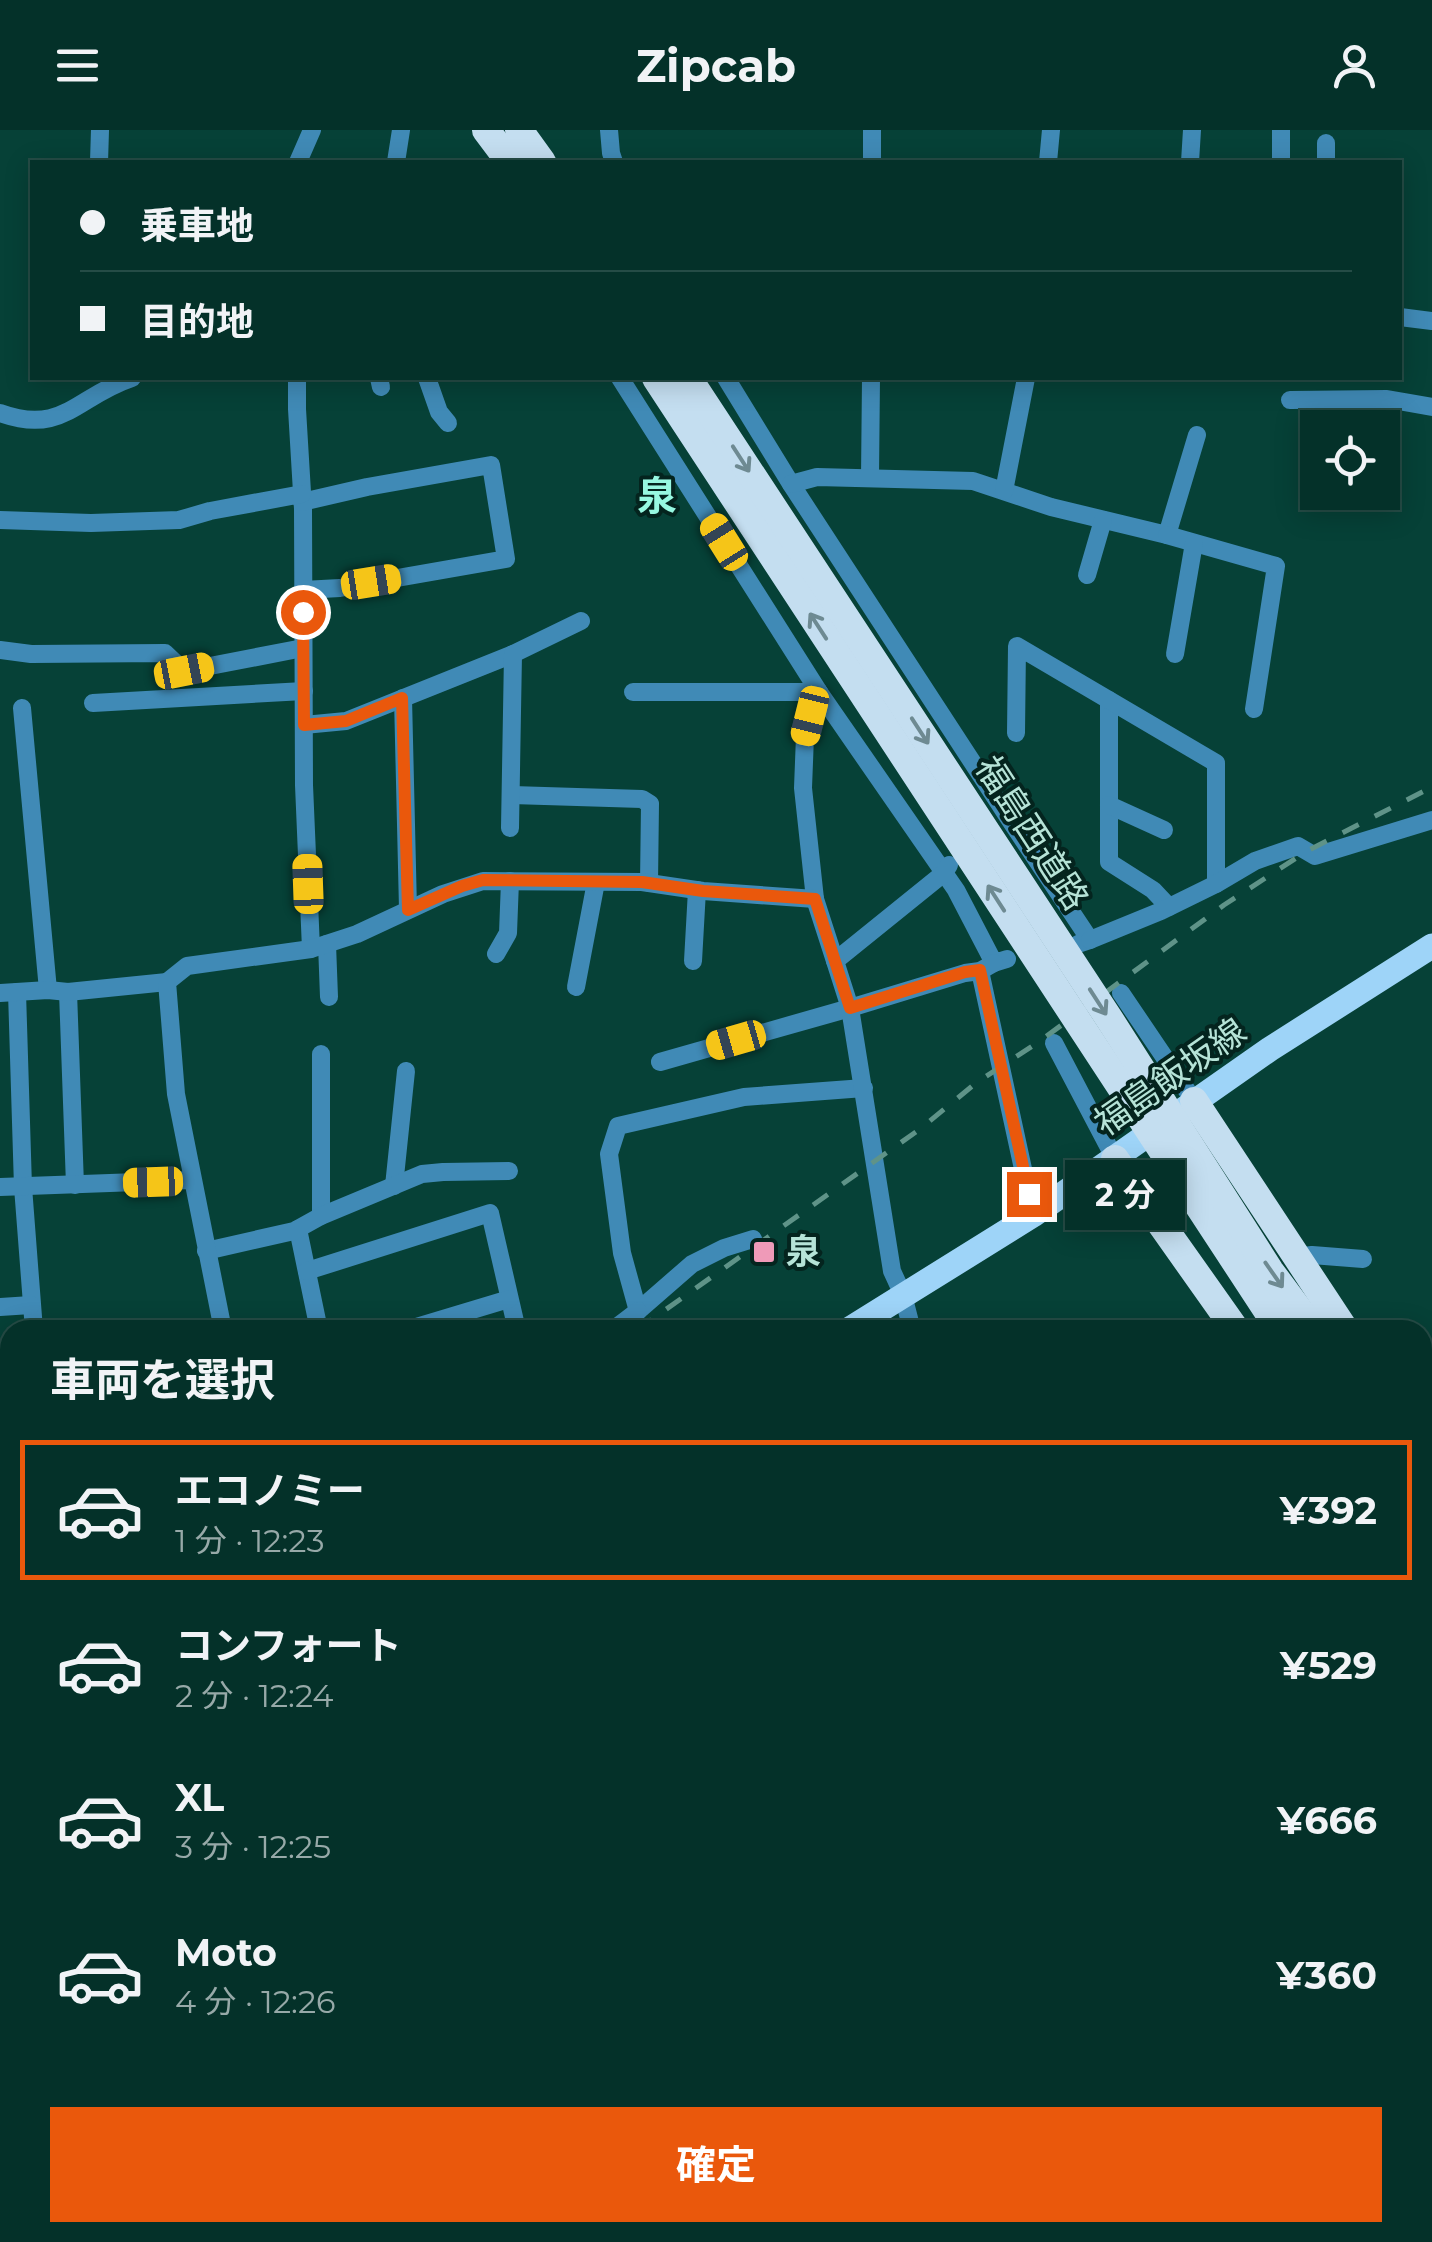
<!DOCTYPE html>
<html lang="ja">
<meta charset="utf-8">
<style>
body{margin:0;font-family:Montserrat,"Noto Sans JP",sans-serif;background:#0d3931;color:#f1f3f6;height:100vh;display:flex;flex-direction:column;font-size:38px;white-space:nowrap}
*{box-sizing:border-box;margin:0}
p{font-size:32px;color:#97a9a8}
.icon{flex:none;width:55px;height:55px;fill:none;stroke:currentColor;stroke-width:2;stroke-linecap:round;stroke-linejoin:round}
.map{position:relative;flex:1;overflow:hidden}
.sheet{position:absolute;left:0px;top:1190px;width:1432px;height:922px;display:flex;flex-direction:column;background:#043129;border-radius:30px 30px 0 0;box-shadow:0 5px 25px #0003,0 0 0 2px #254c46}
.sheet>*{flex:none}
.top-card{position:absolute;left:30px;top:30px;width:1372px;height:220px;border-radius:0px;box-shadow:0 5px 25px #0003,0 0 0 2px #254c46;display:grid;align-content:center;height:220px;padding:0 50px;background:#043129}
.controls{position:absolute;left:1300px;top:280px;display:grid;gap:20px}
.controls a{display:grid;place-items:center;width:100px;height:100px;border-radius:0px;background:#043129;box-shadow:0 5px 25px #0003,0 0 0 2px #254c46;font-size:50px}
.end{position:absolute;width:45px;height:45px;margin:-22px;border:12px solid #ea580c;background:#fff;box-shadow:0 0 0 5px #fff}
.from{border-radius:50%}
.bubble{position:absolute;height:70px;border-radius:0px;background:#043129;box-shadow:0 5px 25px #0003,0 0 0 2px #254c46;font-size:32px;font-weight:700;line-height:70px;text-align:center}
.car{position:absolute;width:30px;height:60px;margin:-30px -15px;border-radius:12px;box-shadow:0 0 8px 2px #0007;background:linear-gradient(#f5c518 24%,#345 0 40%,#f5c518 0 76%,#345 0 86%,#f5c518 0)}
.top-card b{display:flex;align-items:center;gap:35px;height:95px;font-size:38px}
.top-card b+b{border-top:2px solid #254c46}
.top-card i{width:25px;height:25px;background:#f1f3f6}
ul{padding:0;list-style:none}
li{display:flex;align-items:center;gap:30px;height:140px;margin:0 20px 15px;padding:0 30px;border:5px solid transparent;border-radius:0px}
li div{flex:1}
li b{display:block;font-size:38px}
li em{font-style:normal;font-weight:700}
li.selected{border-color:#ea580c}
li>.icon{width:90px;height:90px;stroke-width:1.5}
h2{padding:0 50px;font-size:45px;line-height:120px}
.action{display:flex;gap:20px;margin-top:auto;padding:20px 50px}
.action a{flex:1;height:115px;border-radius:0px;background:#ea580c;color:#fff;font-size:40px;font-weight:700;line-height:115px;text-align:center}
header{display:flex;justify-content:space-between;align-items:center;height:130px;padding:0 50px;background:#043129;font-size:45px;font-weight:700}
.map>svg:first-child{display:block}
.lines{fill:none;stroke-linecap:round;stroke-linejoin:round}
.path{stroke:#467c71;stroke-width:4;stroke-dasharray:10 5;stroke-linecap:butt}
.minor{stroke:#408ab6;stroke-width:18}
.primary{stroke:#9ed4f8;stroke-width:25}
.trunk{stroke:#c4def0;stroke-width:28}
.rail{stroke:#5f9388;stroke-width:5;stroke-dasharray:18 18;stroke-linecap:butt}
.trunk-bridge{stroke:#c4def0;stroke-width:28}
.oneway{stroke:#6e8a92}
.route{stroke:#ea580c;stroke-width:12}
.poi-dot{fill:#ef9ab8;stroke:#04241e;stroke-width:4}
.labels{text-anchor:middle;stroke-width:8;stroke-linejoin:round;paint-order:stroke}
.street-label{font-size:35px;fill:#b6e3d7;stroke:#04241e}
.poi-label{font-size:35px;font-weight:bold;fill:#b6e3d7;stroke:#04241e;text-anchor:start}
.quarter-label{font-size:40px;font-weight:bold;fill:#97f8e1;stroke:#04241e}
</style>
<header><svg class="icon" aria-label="menu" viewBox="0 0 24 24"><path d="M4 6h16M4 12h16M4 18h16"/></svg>Zipcab<svg class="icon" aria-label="person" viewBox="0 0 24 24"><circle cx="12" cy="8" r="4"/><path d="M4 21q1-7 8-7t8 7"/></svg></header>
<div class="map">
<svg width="1432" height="2112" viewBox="0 0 1432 2112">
<rect width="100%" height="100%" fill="#064137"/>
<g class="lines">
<g class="path">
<polyline points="0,1819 10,1816"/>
<polyline points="0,1937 10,1972"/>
<polyline points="48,2102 50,2112"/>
</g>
<g class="minor">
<polyline points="609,0 611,23 614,32"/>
<polyline points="1281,0 1281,32"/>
<polyline points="99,32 100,0"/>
<polyline points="298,32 312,0"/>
<polyline points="396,32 401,0"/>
<polyline points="872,32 872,0"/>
<polyline points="1048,32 1051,0"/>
<polyline points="1190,32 1192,0"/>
<polyline points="1326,32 1326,13"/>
<polyline points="1400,187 1432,191"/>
<polyline points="297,248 297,279 303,379 304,655 311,819"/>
<polyline points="379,248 381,257"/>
<polyline points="427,248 439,282 448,293"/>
<polyline points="620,248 819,562 956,760 994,833 1007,829"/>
<polyline points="726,248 791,354 1010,690 1090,810 1078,814"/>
<polyline points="1290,270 1387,269 1432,277"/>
<path d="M0,283C63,306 77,266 132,248"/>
<polyline points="870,347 871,248"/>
<polyline points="791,354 817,347 973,351 1051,377 1167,405 1197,305"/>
<polyline points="1004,361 1026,248"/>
<polyline points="302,372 367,357 491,335 506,429 340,458 303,460"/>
<polyline points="0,390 91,393 179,390 210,381 302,364"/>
<polyline points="1167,405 1276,436 1254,579"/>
<polyline points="1087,445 1103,390"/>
<polyline points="0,520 31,524 165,523 184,541 303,518"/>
<polyline points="1175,524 1194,413"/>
<polyline points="633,562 819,562"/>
<polyline points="819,562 809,585 805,606 803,658 815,769 835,831"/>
<polyline points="403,568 408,779"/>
<polyline points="1109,570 1109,732 1153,760 1169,777"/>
<polyline points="93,573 304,561"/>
<polyline points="22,578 48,860"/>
<polyline points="304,595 346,591 513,524 581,491"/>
<polyline points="1016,603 1017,516 1216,633 1216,754"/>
<polyline points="512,665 642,669 650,674 649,753"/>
<polyline points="1109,675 1164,700"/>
<polyline points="510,698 513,524"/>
<polyline points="1090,810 1161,781 1216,754 1255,731 1298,716 1315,726 1432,690"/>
<polyline points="327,814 329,867"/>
<polyline points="496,824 508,803 510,751"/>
<polyline points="693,831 697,760"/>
<polyline points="980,841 1033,1085"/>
<polyline points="576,857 596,752"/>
<polyline points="17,862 23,1057 34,1200"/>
<polyline points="68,862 75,1055"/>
<polyline points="0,863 48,860 68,862 167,852"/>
<polyline points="1121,863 1194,971"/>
<polyline points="1054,913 1115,1029"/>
<polyline points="660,932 850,878 965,843 980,841 994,833"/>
<polyline points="394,1056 406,941"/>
<polyline points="0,1057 192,1050"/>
<polyline points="321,1086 321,924"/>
<polyline points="298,1099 319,1200"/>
<polyline points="753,1109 724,1118 692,1134 638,1181 622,1123 609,1024 618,996 744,967 864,958"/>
<polyline points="206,1121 294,1101 321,1086 422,1044 443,1042 509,1041"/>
<polyline points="1297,1127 1312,1125 1363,1129"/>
<polyline points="307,1141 490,1083 517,1200"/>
<polyline points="0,1177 31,1175"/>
<polyline points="223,1200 176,964 167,852 187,836 311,819 357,804 443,764 483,751 642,752 703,761 815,769"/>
<polyline points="406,1200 509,1169"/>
<polyline points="613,1200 638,1181"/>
<polyline points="912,1200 903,1165 892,1141 850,878 835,831 944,743 949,735"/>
<polyline points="0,1268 10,1268"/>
<polyline points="0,1395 10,1395"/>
<polyline points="0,1457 10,1458"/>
<polyline points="1422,1540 1432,1540"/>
<polyline points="0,1620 10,1618"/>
<polyline points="1422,1823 1432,1813"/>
<polyline points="1422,1908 1432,1910"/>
<polyline points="1422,1987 1432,1989"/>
<polyline points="182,2102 183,2112"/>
<polyline points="471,2102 471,2112"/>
<polyline points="621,2102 621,2112"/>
<polyline points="1044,2102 1080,2112"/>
<polyline points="1353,2102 1393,2112"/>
<polyline points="278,2103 332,2108"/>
<polyline points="1297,2104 1334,2112"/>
<polyline points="409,2112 409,2102"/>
<polyline points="748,2112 750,2102"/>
<polyline points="878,2112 879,2102"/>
<polyline points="1098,2112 1098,2102"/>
</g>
<g class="primary">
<polyline points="848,1200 1033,1085 1270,919 1432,816"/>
<polyline points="0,1743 10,1737"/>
</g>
<g class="trunk">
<polyline points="486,0 510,32"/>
<polyline points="519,0 542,32"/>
<polyline points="1194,971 1345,1200"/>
<polyline points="1115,1029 1236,1200"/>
<polyline points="1422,1306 1432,1323"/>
<polyline points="1422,1342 1432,1355"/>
<polyline points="1422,1392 1432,1403"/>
<polyline points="1422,1439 1432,1451"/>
</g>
<g class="rail">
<polyline points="637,1200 920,999 976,953 1040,911 1224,775 1307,721 1432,657"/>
<polyline points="0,1711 10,1705"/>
</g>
<g class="trunk-bridge">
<polyline points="656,248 1280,1200"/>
<polyline points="688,248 1110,890 1270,1141 1314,1200"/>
</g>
</g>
<defs><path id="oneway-shaft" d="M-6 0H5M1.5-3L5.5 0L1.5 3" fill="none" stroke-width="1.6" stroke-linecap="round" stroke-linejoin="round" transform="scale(2.5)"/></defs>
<g class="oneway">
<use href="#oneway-shaft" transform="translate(741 329) rotate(57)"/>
<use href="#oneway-shaft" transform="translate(818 496) rotate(-123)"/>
<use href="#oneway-shaft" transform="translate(920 601) rotate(57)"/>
<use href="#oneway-shaft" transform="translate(996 768) rotate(-123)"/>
<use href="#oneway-shaft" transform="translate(1098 872) rotate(57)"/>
<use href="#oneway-shaft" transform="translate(1274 1145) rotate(55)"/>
</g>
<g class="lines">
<polyline class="route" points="303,482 304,595 346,591 402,568 408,780 462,756 483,750 642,752 703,761 815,769 850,878 965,842 980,840 1029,1064"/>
</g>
<rect class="poi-dot" x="752" y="1110" width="24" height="24" rx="5"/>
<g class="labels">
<g class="street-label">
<text transform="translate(1032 703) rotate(57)" y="12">福島西道路</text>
<text transform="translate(1170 947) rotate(-35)" y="12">福島飯坂線</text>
</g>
<g class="poi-label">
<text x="786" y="1134">泉</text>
</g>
<g class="quarter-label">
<text x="657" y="380">泉</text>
</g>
</g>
</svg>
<div class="controls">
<a><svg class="icon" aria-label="locate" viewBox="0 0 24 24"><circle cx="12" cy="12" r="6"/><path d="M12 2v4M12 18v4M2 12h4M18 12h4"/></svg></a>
</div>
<i class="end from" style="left:303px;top:482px"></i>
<i class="end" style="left:1029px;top:1064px"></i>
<div class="bubble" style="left:1065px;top:1030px;width:120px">2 分</div>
<i class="car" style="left:724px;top:412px;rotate:328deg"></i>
<i class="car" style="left:371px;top:452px;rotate:81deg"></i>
<i class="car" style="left:184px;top:541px;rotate:79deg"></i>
<i class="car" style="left:810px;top:586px;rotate:194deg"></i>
<i class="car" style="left:308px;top:754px;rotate:358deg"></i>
<i class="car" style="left:736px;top:910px;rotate:254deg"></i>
<i class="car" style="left:153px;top:1052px;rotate:268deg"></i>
<div class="top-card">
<b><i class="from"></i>乗車地</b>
<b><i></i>目的地</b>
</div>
<section class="sheet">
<h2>車両を選択</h2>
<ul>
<li class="selected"><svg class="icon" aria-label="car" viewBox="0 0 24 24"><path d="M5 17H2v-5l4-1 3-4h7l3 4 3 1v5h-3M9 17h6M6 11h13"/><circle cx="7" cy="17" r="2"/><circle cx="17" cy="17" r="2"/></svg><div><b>エコノミー</b><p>1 分 · 12:23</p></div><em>¥392</em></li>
<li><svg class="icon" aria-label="car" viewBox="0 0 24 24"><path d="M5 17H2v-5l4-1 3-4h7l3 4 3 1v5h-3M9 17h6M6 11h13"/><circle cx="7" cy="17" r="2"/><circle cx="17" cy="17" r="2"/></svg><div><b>コンフォート</b><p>2 分 · 12:24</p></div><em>¥529</em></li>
<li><svg class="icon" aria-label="car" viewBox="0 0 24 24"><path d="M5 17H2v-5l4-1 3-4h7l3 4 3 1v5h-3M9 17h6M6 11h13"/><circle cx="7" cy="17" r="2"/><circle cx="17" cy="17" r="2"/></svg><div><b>XL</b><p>3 分 · 12:25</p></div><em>¥666</em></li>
<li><svg class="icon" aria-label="car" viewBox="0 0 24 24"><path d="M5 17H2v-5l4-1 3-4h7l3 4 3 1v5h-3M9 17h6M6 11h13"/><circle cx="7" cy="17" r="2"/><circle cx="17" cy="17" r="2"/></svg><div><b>Moto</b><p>4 分 · 12:26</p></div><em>¥360</em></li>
</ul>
<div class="action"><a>確定</a></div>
</section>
</div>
